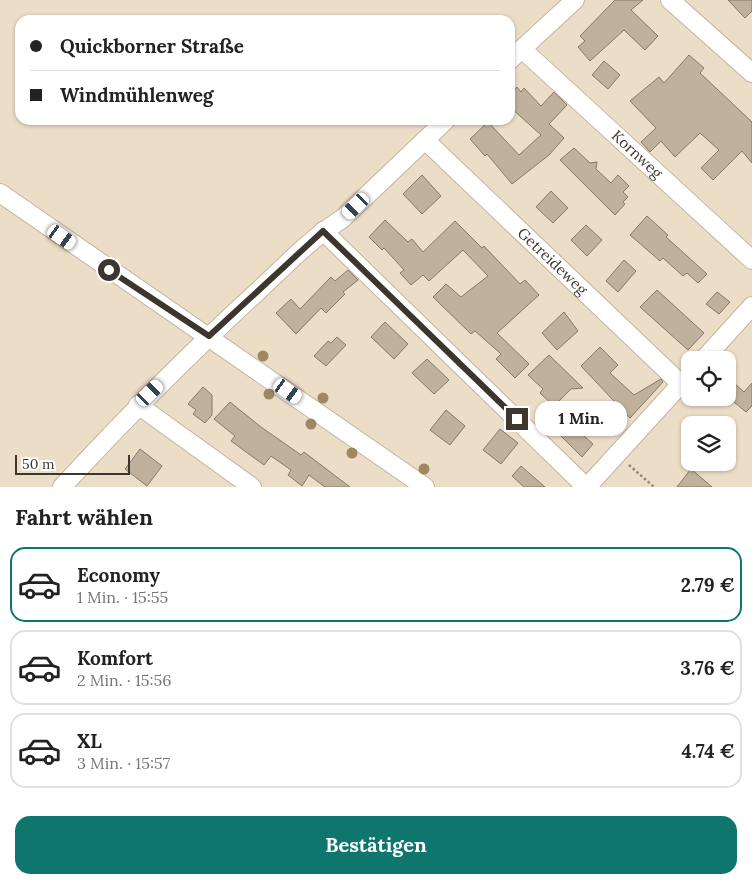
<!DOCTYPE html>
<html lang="de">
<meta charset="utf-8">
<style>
body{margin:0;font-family:Lora,serif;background:#f2f2f2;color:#222;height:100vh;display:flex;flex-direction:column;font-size:19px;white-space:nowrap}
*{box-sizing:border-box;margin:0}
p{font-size:16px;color:#767676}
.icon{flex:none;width:28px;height:28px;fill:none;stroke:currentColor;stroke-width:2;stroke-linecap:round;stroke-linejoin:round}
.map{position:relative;height:487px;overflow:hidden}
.sheet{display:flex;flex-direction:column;background:#fff;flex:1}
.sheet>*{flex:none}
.hud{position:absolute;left:15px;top:15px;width:500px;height:110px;border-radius:15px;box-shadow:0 1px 4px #0004;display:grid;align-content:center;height:110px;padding:0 15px;background:#fff}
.fabs{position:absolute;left:681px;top:351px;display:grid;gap:10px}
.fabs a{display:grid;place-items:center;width:55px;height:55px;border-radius:10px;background:#fff;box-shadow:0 1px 4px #0004;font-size:25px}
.scale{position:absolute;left:15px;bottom:12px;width:115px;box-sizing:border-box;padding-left:5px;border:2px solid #3c362e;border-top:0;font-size:14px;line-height:18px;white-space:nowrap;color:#3c362e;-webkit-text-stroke:4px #fff;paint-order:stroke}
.end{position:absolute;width:22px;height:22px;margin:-11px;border:6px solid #3c362e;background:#fff;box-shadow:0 0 0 2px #fff}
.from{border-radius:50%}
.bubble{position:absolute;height:35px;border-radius:15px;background:#fff;box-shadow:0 1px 4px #0004;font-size:16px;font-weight:700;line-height:35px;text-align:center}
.car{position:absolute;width:15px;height:30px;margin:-15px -8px;border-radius:6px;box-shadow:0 0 4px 1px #0007;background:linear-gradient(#fff 24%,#345 0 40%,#fff 0 76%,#345 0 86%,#fff 0)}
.hud b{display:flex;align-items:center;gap:18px;height:48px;font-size:19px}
.hud b+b{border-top:1px solid #e0e0e0}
.hud i{width:12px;height:12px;background:#222}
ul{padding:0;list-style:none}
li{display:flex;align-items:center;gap:15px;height:75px;margin:0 10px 8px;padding:0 5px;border:2px solid #e0e0e0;border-radius:15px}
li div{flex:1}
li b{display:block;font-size:19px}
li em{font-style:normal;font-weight:700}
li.selected{border-color:#0f766e}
li>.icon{width:45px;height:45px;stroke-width:1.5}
h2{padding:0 15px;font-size:22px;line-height:60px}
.primary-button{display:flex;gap:10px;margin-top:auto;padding:10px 15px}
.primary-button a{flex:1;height:58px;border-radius:15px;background:#0f766e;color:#fff;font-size:20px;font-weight:700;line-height:58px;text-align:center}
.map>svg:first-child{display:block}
.building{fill:#bfb19c;stroke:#867965}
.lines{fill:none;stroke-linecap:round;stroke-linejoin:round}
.street-casing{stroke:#c3b4a0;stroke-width:20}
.path{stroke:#928778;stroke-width:2.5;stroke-dasharray:2.5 2.5;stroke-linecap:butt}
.street{stroke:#fff;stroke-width:18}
.tree{fill:#9e8863}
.route{stroke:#3c362e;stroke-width:6}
.labels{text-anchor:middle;stroke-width:4;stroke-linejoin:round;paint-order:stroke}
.street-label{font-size:15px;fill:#3c362e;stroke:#fff}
</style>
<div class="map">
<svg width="752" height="487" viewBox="0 0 752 487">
<rect width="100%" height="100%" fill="#ecddc7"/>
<g class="building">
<polygon points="615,0 643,0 631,10 658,36 645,50 624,30 590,61 578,47 585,41 580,36"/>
<polygon points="728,0 752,0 752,11 745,18"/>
<polygon points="689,55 704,68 700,73 752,122 752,163 742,151 713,180 701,168 719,150 700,133 675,157 661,141 650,152 641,142 656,128 630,101 659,77 664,83"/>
<polygon points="604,61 620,75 608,89 592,75"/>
<polygon points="517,87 521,92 524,88 541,106 554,92 567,105 549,124 564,138 549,155 512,184 487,154 485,156 470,139 488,122 519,155 541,135 510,107 510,95"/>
<polygon points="574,148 590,163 597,162 596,169 611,183 618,175 629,186 623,192 628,197 623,202 625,204 615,215 560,160"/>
<polygon points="422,175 441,196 422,214 403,194"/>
<polygon points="551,191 568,208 553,223 536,207"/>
<polygon points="647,216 668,235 666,237 707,274 698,283 687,273 683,276 663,258 660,261 630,235"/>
<polygon points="385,220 408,242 412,239 423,252 455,221 482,248 484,246 520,284 525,280 539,295 497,333 529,364 515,378 496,359 501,354 475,331 471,334 433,297 446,284 461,297 488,276 463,250 429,281 423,275 411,285 400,273 404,270 384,248 382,250 369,237"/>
<polygon points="586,225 602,240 587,256 571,240"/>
<polygon points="624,260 636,271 618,292 606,281"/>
<polygon points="348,270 358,280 343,292 345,294 326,313 321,308 296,334 276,313 291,299 300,309 331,277 335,281"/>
<polygon points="657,290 704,333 688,350 640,307"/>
<polygon points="717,292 730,302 719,314 706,304"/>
<polygon points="564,312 578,331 557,350 542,333"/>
<polygon points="385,322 408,344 394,359 371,337"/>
<polygon points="337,337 346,345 326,366 314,356 328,341 331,343"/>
<polygon points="600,347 618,365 610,373 634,395 661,379 663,382 630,418 581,366"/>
<polygon points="549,355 583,388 571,389 554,406 540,393 543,389 528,375"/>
<polygon points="427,359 449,380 434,394 412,373"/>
<polygon points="733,382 744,392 752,383 752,406 746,412 728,397 728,390"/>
<polygon points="203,387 212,395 212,415 205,423 193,414 196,410 188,404"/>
<polygon points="230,402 261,427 301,455 304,452 350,487 325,487 309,475 302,486 288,475 291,470 271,456 264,465 231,441 235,436 214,419"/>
<polygon points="446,410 465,426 450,445 430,430"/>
<polygon points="567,421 593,444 582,457 557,432"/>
<polygon points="500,429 518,443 501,464 483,450"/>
<polygon points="140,449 162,466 147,486 125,469"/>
<polygon points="521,466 545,487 524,487 512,476"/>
<polygon points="691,469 712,487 677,487"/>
</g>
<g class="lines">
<defs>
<g id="street">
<polyline points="670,0 752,73"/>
<path id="s1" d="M522,49L752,260"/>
<polyline points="510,60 575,0"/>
<path id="s2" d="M425,140L681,384"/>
<polyline points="0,193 425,487"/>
<polyline points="323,231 586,487"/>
<polyline points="703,360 752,306"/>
<polyline points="138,405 252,487"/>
<path d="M62,487C124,420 188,355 256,293C284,267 310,239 342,219L446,120"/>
<polyline points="587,487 690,374"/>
</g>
</defs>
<use href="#street" class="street-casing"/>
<polyline class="path" points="629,465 654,487"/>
<use href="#street" class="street"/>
</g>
<g class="tree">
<circle cx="263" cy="356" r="5.5"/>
<circle cx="269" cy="394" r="5.5"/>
<circle cx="323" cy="398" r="5.5"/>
<circle cx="311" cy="424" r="5.5"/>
<circle cx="352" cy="453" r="5.5"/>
<circle cx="424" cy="469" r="5.5"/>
</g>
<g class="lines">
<polyline class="route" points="109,270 209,336 323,231 517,419"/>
</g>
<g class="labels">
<g class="street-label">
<text dy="5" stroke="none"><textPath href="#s1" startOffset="156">Kornweg</textPath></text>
<text dy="5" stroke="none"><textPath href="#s2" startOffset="176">Getreideweg</textPath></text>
</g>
</g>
</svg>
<div class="fabs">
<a><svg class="icon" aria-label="locate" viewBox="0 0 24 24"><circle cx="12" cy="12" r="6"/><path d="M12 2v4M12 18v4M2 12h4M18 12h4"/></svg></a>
<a><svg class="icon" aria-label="layers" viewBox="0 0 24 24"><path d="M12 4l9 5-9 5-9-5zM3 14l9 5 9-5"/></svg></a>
</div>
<div class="scale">50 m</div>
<i class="end from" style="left:109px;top:270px"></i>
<i class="end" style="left:517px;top:419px"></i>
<div class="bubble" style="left:535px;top:401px;width:92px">1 Min.</div>
<i class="car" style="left:356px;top:206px;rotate:226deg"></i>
<i class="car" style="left:62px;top:237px;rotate:125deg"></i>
<i class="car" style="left:288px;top:391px;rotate:125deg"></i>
<i class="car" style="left:150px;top:393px;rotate:46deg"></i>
<div class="hud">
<b><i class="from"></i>Quickborner Straße</b>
<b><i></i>Windmühlenweg</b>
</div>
</div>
<section class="sheet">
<h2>Fahrt wählen</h2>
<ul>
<li class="selected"><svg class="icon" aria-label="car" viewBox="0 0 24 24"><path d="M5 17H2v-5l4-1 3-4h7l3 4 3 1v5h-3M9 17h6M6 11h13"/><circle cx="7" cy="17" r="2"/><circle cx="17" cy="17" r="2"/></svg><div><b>Economy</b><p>1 Min. · 15:55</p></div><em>2.79 €</em></li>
<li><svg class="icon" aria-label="car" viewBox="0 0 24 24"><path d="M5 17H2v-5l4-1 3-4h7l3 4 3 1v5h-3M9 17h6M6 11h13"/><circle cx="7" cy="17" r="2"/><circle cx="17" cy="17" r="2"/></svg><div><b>Komfort</b><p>2 Min. · 15:56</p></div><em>3.76 €</em></li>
<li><svg class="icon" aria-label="car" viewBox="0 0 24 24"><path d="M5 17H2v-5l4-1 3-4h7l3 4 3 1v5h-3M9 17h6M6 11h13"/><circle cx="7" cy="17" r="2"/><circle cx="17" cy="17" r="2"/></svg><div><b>XL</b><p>3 Min. · 15:57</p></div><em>4.74 €</em></li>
</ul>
<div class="primary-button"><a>Bestätigen</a></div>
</section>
